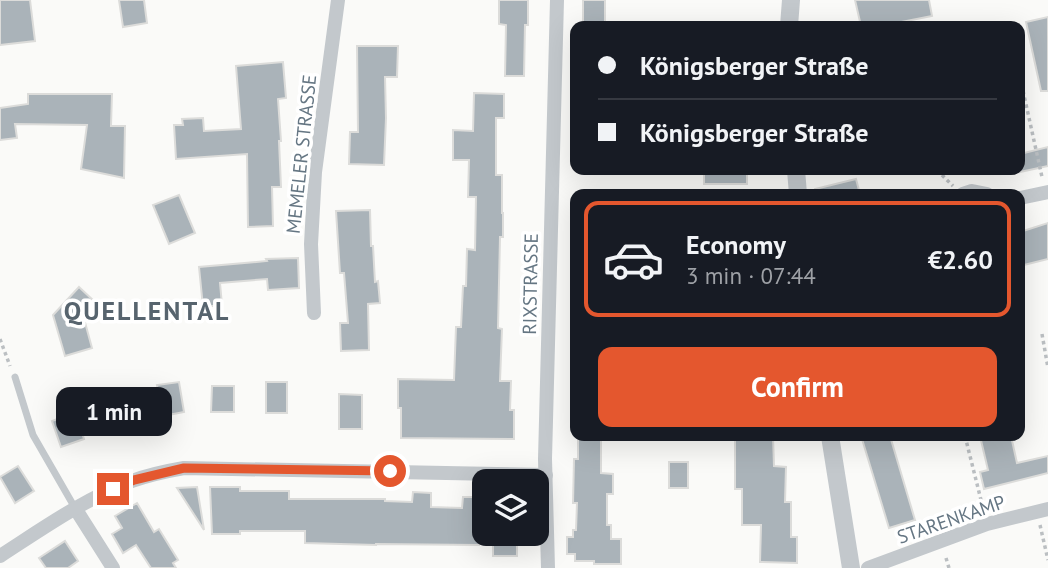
<!DOCTYPE html>
<meta charset="utf-8">
<style>
body{margin:0;font-family:"PT Sans",sans-serif;background:#242831;color:#f1f3f6;height:100vh;display:flex;flex-direction:column;font-size:26px;white-space:nowrap}
*{box-sizing:border-box;margin:0}
p{font-size:23px;color:#9ea1a6}
.icon{flex:none;width:38px;height:38px;fill:none;stroke:currentColor;stroke-width:2;stroke-linecap:round;stroke-linejoin:round}
.map{position:relative;flex:1;overflow:hidden}
.details{position:absolute;left:570px;top:189px;width:455px;height:252px;display:flex;flex-direction:column;background:#171b24;border-radius:14px;box-shadow:0 7px 28px #0002}
.details>*{flex:none}
.banner{position:absolute;left:570px;top:21px;width:455px;height:154px;border-radius:14px;box-shadow:0 7px 28px #0002;display:grid;align-content:center;height:154px;padding:0 28px;background:#171b24}
.tools{position:absolute;left:472px;top:469px;display:grid;gap:14px}
.tools a{display:grid;place-items:center;width:77px;height:77px;border-radius:14px;background:#171b24;box-shadow:0 7px 28px #0002;font-size:35px}
.end{position:absolute;width:32px;height:32px;margin:-16px;border:9px solid #e4572e;background:#fff;box-shadow:0 0 0 4px #fff}
.from{border-radius:50%}
.bubble{position:absolute;height:49px;border-radius:14px;background:#171b24;box-shadow:0 7px 28px #0002;font-size:23px;font-weight:600;line-height:49px;text-align:center}
.banner b{display:flex;align-items:center;gap:24px;height:66px;font-size:26px}
.banner b+b{border-top:2px solid #363941}
.banner i{width:18px;height:18px;background:#f1f3f6}
ul{padding:12px 0 0;list-style:none}
li{display:flex;align-items:center;gap:21px;height:116px;margin:0 14px 10px;padding:0 14px;border:4px solid transparent;border-radius:14px}
li div{flex:1}
li b{display:block;font-size:26px}
li em{font-style:normal;font-weight:600}
li.on{border-color:#e4572e}
li>.icon{width:63px;height:63px;stroke-width:1.5}
.cta{display:flex;gap:14px;margin-top:auto;padding:14px 28px}
.cta a{flex:1;height:80px;border-radius:14px;background:#e4572e;color:#fff;font-size:28px;font-weight:600;line-height:80px;text-align:center}
.map>svg:first-child{display:block}
.building{fill:#aab3b9;stroke:#dcdcda;stroke-width:2}
.lines{fill:none;stroke-linecap:round;stroke-linejoin:round}
.path{stroke:#bbbfc2;stroke-width:3.5;stroke-dasharray:3.5 3.5;stroke-linecap:butt}
.service{stroke:#c3c8cc;stroke-width:7}
.minor{stroke:#c3c8cc;stroke-width:14}
.tertiary{stroke:#c3c8cc;stroke-width:18}
.route{stroke:#e4572e;stroke-width:9}
.labels{text-anchor:middle;stroke-width:7;stroke-linejoin:round;paint-order:stroke}
.street-label{font-size:19px;fill:#657683;stroke:#fff}
.district-label{font-size:26px;font-weight:bold;letter-spacing:2px;fill:#57646e;stroke:#fff}
</style>
<div class="map">
<svg width="1048" height="568" viewBox="0 0 1048 568">
<rect width="100%" height="100%" fill="#fafaf8"/>
<g class="building">
<polygon points="0,0 30,0 35,41 0,45"/>
<polygon points="119,0 144,0 147,23 123,27"/>
<polygon points="499,0 528,0 528,25 525,25 524,76 505,76 506,25 499,24"/>
<rect x="583" y="0" width="22" height="26"/>
<polygon points="855,0 929,0 932,16 881,26 861,26"/>
<polygon points="1048,17 1048,91 1041,91 1026,22"/>
<polygon points="357,46 398,46 397,77 385,77 386,118 384,165 349,164 350,132 358,132"/>
<polygon points="283,62 286,98 278,99 281,141 279,141 281,187 272,187 273,226 248,227 247,154 176,159 174,125 183,125 182,119 203,118 204,131 241,129 236,66"/>
<polygon points="474,93 504,94 504,118 496,118 496,175 502,175 502,213 503,213 503,237 500,237 498,328 502,329 500,381 511,381 510,410 514,410 514,439 401,438 401,408 398,408 398,379 454,380 456,327 461,327 463,286 466,286 467,249 475,250 476,197 468,197 469,160 453,160 453,130 473,131"/>
<polygon points="28,94 112,94 111,126 125,126 124,178 81,169 87,125 15,124 17,138 0,140 0,108 28,104"/>
<polygon points="1048,147 1048,166 1020,172 1020,154"/>
<rect x="704" y="170" width="43" height="14"/>
<polygon points="856,179 860,194 815,194 815,189"/>
<polygon points="179,195 195,233 169,244 153,205"/>
<polygon points="370,210 371,246 373,246 375,282 378,281 380,303 368,304 369,350 341,351 340,323 348,323 344,273 340,273 336,211"/>
<polygon points="1048,223 1048,259 1020,266 1020,232"/>
<polygon points="298,258 299,288 268,290 267,279 220,283 222,305 203,307 199,267 267,261 266,259"/>
<polygon points="79,287 95,302 83,315 92,348 65,356 53,315"/>
<polygon points="179,382 184,412 163,416 157,385"/>
<rect x="266" y="382" width="21" height="31"/>
<polygon points="212,386 234,386 234,412 211,412"/>
<polygon points="123,391 132,420 111,426 108,416 80,426 84,439 61,447 52,421 75,412 73,407"/>
<polygon points="339,394 362,395 362,429 339,429"/>
<polygon points="578,436 601,436 601,473 613,474 613,494 607,494 607,525 611,525 611,539 621,539 621,564 594,564 594,561 575,561 575,554 567,554 567,537 573,537 573,530 576,530 577,503 573,503 574,459 578,459"/>
<polygon points="735,436 773,436 774,466 786,467 785,502 791,502 791,537 797,537 797,563 760,562 761,525 742,525 742,489 735,489"/>
<polygon points="872,436 890,436 915,520 889,528 862,439"/>
<polygon points="980,436 1011,436 1017,463 1048,456 1048,473 984,489 980,472 988,470"/>
<rect x="669" y="462" width="19" height="26"/>
<polygon points="18,466 34,491 15,503 0,477"/>
<polygon points="197,487 204,530 177,488"/>
<polygon points="210,487 240,487 240,491 289,491 289,499 385,499 385,501 412,502 413,492 431,493 431,507 462,508 463,497 479,497 479,545 376,544 376,545 305,543 305,531 240,531 240,534 212,534"/>
<polygon points="137,503 154,532 159,529 178,560 173,563 176,568 151,568 136,545 123,553 112,534 122,528 115,516"/>
<rect x="493" y="534" width="24" height="22"/>
<polygon points="65,541 78,561 68,568 46,568 39,558"/>
</g>
<g class="lines">
<g class="path">
<polyline points="1020,77 1042,177"/>
<polyline points="937,170 953,186"/>
<polyline points="1042,334 1048,368"/>
<polyline points="0,339 10,366"/>
<polyline points="965,436 983,508"/>
<polyline points="1040,525 1048,560"/>
<polyline points="946,558 949,568"/>
</g>
<polyline class="service" points="15,377 33,435 75,508"/>
<g class="minor">
<polyline points="963,194 972,191 987,194"/>
<polyline points="1020,198 1048,192"/>
<polyline points="314,313 311,244 315,172 338,0"/>
<polyline points="75,508 113,568"/>
<path d="M0,556C42,529 84,499 132,481C148,475 167,471 184,468L546,475"/>
<polyline points="548,568 545,459 557,0"/>
<polyline points="868,568 987,524 1048,509"/>
</g>
<g class="tertiary">
<polyline points="789,26 791,0"/>
<polyline points="796,170 798,194"/>
<polyline points="830,436 851,568"/>
</g>
</g>
<g class="lines">
<polyline class="route" points="113,489 134,480 184,468 390,471"/>
</g>
<g class="labels">
<g class="street-label">
<text transform="translate(301 154) rotate(-84)" y="7">MEMELER STRASSE</text>
<text transform="translate(530 284) rotate(-89)" y="7">RIXSTRASSE</text>
<text transform="translate(951 519) rotate(-19)" y="7">STARENKAMP</text>
</g>
<g class="district-label">
<text x="147" y="320">QUELLENTAL</text>
</g>
</g>
</svg>
<div class="tools">
<a><svg class="icon" aria-label="layers" viewBox="0 0 24 24"><path d="M12 4l9 5-9 5-9-5zM3 14l9 5 9-5"/></svg></a>
</div>
<i class="end from" style="left:390px;top:471px"></i>
<i class="end" style="left:113px;top:489px"></i>
<div class="bubble" style="left:56px;top:387px;width:116px">1 min</div>
<div class="banner">
<b><i class="from"></i>Königsberger Straße</b>
<b><i></i>Königsberger Straße</b>
</div>
<section class="details">
<ul>
<li class="on"><svg class="icon" aria-label="car" viewBox="0 0 24 24"><path d="M5 17H2v-5l4-1 3-4h7l3 4 3 1v5h-3M9 17h6M6 11h13"/><circle cx="7" cy="17" r="2"/><circle cx="17" cy="17" r="2"/></svg><div><b>Economy</b><p>3 min · 07:44</p></div><em>€2.60</em></li>
</ul>
<div class="cta"><a>Confirm</a></div>
</section>
</div>
